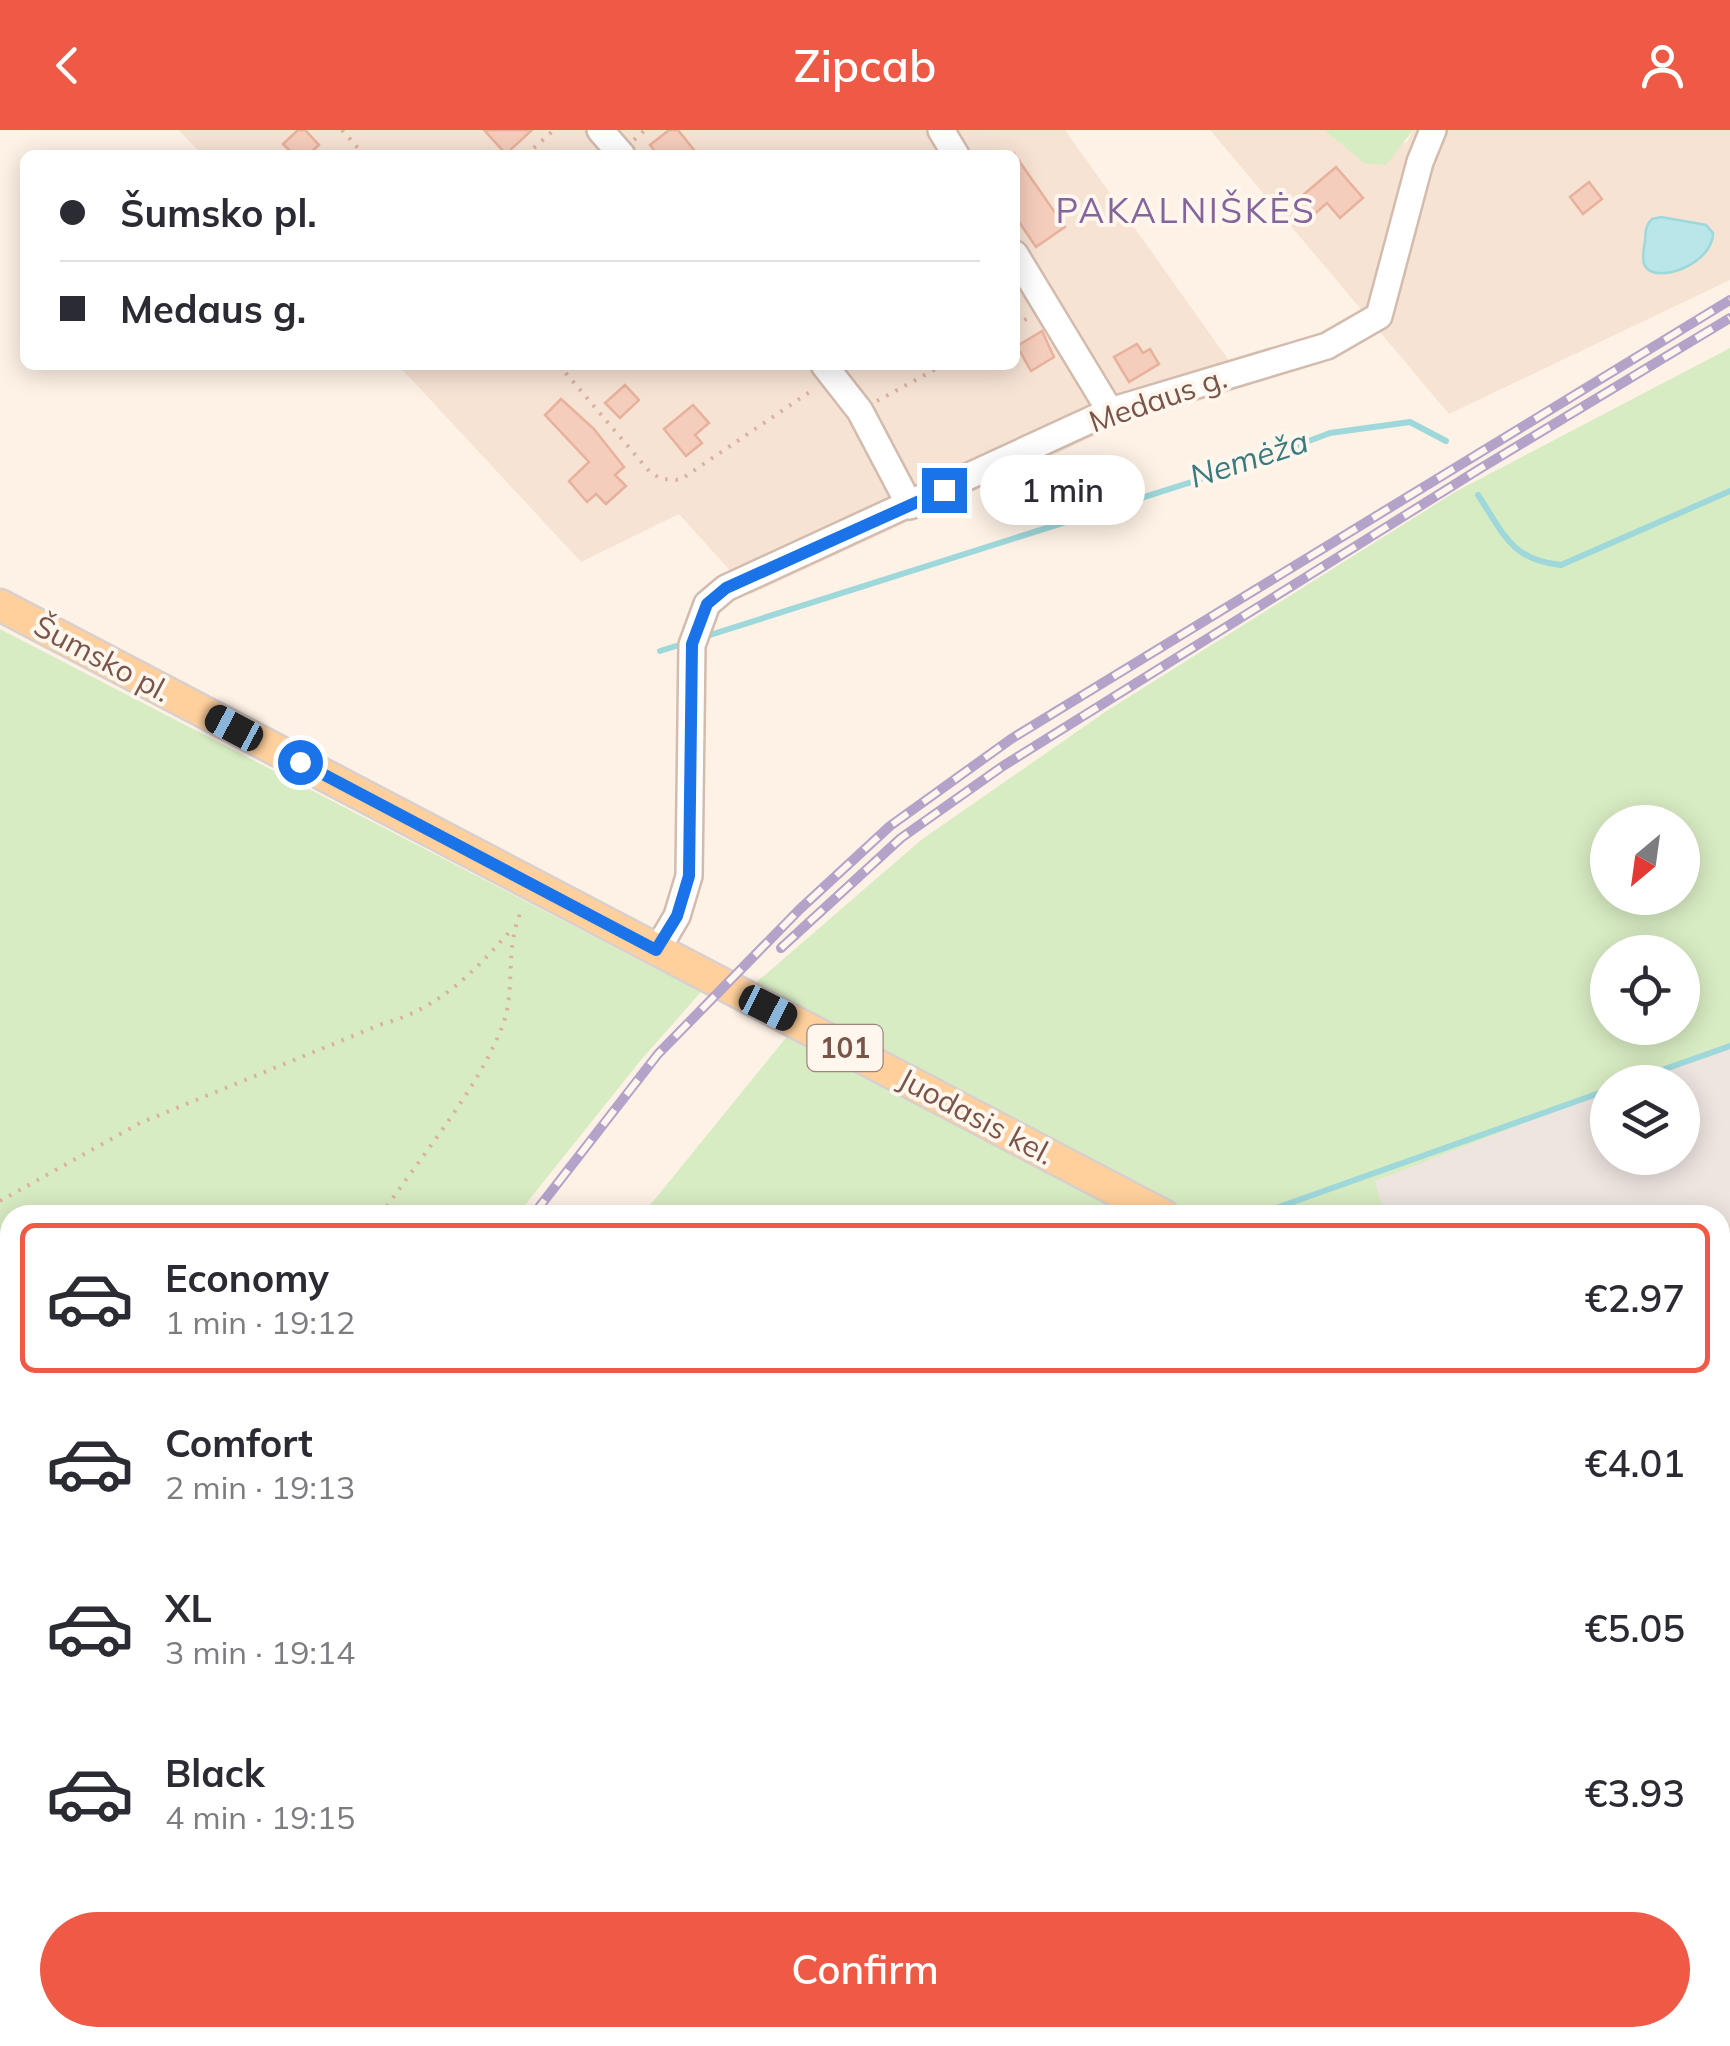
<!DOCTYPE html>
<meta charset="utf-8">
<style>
body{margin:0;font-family:Mulish,sans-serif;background:#f2f2f3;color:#2b2b33;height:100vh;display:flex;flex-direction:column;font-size:38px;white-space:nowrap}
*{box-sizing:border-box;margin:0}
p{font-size:32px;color:#7c7c81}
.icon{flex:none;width:55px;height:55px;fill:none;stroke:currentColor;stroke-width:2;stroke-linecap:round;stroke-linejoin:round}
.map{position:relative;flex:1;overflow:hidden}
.sheet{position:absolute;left:0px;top:1075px;width:1730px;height:842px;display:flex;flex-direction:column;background:#fff;border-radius:30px 30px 0 0;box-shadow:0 5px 25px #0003}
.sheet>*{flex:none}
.top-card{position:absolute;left:20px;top:20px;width:1000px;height:220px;border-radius:15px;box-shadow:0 5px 25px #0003;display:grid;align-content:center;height:220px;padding:0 40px;background:#fff}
.needle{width:65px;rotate:209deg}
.controls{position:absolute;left:1590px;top:675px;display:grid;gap:20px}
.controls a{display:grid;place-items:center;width:110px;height:110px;border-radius:50%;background:#fff;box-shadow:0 5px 25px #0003;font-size:50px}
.end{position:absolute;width:45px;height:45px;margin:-22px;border:12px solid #1a73e8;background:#fff;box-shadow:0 0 0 5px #fff}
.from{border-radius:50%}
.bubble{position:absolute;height:70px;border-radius:35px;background:#fff;box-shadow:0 5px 25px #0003;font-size:32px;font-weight:600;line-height:70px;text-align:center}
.car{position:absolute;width:30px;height:60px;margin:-30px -15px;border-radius:12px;box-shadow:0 0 8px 2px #0007;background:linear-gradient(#222 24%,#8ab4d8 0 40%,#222 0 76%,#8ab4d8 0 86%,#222 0)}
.top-card b{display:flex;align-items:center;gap:35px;height:95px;font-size:38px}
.top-card b+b{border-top:2px solid #e1e1e2}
.top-card i{width:25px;height:25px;background:#2b2b33}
ul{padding:18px 0 0;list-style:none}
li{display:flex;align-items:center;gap:30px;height:150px;margin:0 20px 15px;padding:0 20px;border:5px solid transparent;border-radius:15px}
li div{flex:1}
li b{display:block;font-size:38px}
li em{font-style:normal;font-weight:600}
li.selected{border-color:#ee5a45}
li>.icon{width:90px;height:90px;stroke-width:1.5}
.button{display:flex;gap:20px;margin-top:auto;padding:20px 40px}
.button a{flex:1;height:115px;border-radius:60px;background:#ee5a45;color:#fff;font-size:40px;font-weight:600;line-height:115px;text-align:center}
header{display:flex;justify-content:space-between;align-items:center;height:130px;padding:0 40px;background:#ee5a45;color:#fff;font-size:45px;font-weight:600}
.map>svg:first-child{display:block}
.residential{fill:#f6e3d4}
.industrial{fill:#eee5e0}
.green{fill:#d8ecc3;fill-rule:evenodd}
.water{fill:#b9e6e9;stroke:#9fd8db;stroke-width:2.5}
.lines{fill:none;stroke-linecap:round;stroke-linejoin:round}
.stream{stroke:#9fd8db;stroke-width:6}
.building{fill:#f5cdbc;stroke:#e8b19b;stroke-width:2.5}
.minor-casing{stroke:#d3bbae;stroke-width:30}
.major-casing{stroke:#d9cfcc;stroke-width:35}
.path{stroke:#dab09f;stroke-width:4;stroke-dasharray:2.5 8;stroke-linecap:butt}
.minor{stroke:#fff;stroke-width:25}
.major{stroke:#ffd09c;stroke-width:30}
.rail-casing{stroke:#b4a3c9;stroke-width:10}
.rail{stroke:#fff6ee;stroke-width:6;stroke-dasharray:19;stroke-linecap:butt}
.route{stroke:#1a73e8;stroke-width:12}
.labels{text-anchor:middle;stroke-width:8;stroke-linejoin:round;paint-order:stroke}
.shield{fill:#fff6ee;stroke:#a1857a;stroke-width:2.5}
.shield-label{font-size:28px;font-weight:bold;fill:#795549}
.street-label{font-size:30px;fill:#795549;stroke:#fff6ee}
.water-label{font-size:32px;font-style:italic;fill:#3b7a7e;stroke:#fff6ee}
.quarter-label{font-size:35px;letter-spacing:2.5px;fill:#84649c;stroke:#fff6ee}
</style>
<header><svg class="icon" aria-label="back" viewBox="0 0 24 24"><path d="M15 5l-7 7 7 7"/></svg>Zipcab<svg class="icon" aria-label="person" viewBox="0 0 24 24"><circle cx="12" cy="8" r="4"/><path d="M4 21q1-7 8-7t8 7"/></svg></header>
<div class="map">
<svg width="1730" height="1916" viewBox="0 0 1730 1916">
<rect width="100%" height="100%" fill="#fef2e6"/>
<g class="residential">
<polygon points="179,0 1065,0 1247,256 1116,296 751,464 679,384 581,432 398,235 1015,235 1015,25 202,25"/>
<polygon points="1210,0 1324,0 1365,34 1408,11 1413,0 1730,0 1730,150 1449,284"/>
<polygon points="0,1167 10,1174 10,1314 0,1329"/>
</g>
<polygon class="industrial" points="1730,915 1730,1107 1720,1116 1720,1085 1384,1085 1374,1051 1607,961 1608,1028 1682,1028 1682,952 1631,952"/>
<g class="green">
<polygon points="1324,0 1413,0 1386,35 1365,34"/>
<path d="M1730,218V915L1631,952H1608L1607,961L1375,1051L1384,1085H1196L751,857L921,710L1108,580L1455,362ZM1608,692H1682V768H1608ZM1608,822H1682V898H1608Z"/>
<polygon points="0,499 701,862 641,930 517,1085 10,1085 10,1174 0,1167"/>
<polygon points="789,904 1134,1085 642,1085"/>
<polygon points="1730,1107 1730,1386 1720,1379 1720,1116"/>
<polygon points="10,1314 10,1749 0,1762 0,1329"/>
<polygon points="1720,1422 1730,1430 1730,1788 1720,1779"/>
<polygon points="10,1875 10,1908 1004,1908 993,1916 0,1916 0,1893"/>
<polygon points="1186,1908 1477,1908 1470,1916 1196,1916"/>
</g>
<path class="water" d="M1661,87L1706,95L1713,103C1713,134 1656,155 1645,136C1641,130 1644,118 1645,111C1646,101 1645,96 1652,89Z"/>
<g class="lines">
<g class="stream">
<path d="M1478,365C1504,404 1511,430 1561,435L1730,361"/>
<polyline points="710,505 1245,335 1330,303 1410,292 1446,311"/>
<polyline points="660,521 676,516"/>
<polyline points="1628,952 1730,916"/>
<polyline points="1262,1083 1608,960"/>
</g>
</g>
<g class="building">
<polygon points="298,0 305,0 319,15 308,25 294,25 283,14"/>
<polygon points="484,0 532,0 506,24"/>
<polygon points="669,0 678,0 698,25 658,25 650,15"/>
<polygon points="1015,25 1065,97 1036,117 1015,86"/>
<polygon points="1336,37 1363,68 1340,88 1327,73 1310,88 1296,71"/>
<polygon points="1589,52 1602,69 1583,84 1570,67"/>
<polygon points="1042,201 1054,227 1031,241 1017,216"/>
<polygon points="1137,214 1143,223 1150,219 1159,234 1129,252 1114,227"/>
<polygon points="625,255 639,270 620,288 605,273"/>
<polygon points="561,269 594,299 624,337 615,345 626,356 606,374 596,364 587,372 569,351 589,332 545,285"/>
<polygon points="693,275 709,293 695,305 702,313 686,326 664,299"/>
</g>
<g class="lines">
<defs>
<g id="minor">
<polyline points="600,0 622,25"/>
<polyline points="941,0 956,25"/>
<polyline points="1015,124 1110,281"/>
<polyline points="824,235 860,281 910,376"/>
<polyline points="657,820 677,786 689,746 692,515 707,474 726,458 1110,281 1327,216 1379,186 1420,32 1433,0"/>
<polyline points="1720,1137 1730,1128"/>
<polyline points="1720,1617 1730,1550"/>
<polyline points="1720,1713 1730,1726"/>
</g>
<g id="major">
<polyline points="0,475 1163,1085"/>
<polyline points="1720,1401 1730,1408"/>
</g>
</defs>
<use href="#minor" class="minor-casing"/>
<use href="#major" class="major-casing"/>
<g class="path">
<polyline points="342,0 364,25"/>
<polyline points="634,10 645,0"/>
<polyline points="526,25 554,0"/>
<polyline points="1015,195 1030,187"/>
<polyline points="559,235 649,341 661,349 680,350 814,259"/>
<polyline points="877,271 943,235"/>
<path d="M0,1071L140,993L382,894C439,879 474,842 512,799"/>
<path d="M381,1085C419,1029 478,959 502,897C517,860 503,817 523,777"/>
<polyline points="0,1178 10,1185"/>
<polyline points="979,1916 991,1908"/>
<polyline points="1173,1916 1174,1908"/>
</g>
<use href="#minor" class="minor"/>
<use href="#major" class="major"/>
<defs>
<g id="rail">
<polyline points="781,818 901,708 1003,636 1481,338 1730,188"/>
<polyline points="533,1085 658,924 800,779 890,696 1011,609 1730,170"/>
<polyline points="0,1775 10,1762"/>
<polyline points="0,1799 10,1786"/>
</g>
</defs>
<use href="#rail" class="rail-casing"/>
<use href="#rail" class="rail"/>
</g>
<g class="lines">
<polyline class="route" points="300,632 656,820 677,786 689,746 692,514 707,474 726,458 944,360"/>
</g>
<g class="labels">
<rect class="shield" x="807.5" y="895" width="75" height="46" rx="8"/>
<g class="shield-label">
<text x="845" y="928">101</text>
</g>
<g class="street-label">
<text transform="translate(1158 270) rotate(-19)" y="10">Medaus g.</text>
<text transform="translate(102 529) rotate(28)" y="10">Šumsko pl.</text>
<text transform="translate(976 987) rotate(28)" y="10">Juodasis kel.</text>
</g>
<g class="water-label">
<text transform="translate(1249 329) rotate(-18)" y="11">Nemėža</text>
</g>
<g class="quarter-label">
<text x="1186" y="93">PAKALNIŠKĖS</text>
</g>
</g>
</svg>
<div class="controls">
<a><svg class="needle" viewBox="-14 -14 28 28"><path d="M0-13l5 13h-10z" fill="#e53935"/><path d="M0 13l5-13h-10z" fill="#7c7c81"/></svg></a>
<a><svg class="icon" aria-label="locate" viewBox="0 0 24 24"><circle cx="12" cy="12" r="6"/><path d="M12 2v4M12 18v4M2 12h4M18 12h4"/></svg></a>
<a><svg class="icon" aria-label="layers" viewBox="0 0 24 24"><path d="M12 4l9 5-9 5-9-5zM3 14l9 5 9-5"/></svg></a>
</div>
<i class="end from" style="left:300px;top:632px"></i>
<i class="end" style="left:944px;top:360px"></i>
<div class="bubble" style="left:980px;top:325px;width:165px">1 min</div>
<i class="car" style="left:234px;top:598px;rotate:298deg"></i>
<i class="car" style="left:768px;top:878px;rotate:117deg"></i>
<div class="top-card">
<b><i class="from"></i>Šumsko pl.</b>
<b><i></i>Medaus g.</b>
</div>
<section class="sheet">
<ul>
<li class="selected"><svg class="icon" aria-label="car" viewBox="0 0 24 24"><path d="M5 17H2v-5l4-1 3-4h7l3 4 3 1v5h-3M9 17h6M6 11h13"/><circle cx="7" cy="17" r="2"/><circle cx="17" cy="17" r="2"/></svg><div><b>Economy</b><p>1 min · 19:12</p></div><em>€2.97</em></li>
<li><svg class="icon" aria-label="car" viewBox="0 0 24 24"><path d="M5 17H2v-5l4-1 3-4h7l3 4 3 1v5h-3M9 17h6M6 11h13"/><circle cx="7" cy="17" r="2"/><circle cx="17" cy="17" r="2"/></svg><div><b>Comfort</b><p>2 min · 19:13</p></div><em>€4.01</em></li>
<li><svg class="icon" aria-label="car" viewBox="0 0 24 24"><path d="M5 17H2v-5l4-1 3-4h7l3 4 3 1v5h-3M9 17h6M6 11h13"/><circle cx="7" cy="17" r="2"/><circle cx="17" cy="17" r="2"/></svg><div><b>XL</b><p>3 min · 19:14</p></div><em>€5.05</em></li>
<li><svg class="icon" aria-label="car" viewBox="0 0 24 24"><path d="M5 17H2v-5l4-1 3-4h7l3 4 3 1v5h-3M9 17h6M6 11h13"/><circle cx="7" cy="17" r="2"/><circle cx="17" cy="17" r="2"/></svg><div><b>Black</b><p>4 min · 19:15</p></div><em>€3.93</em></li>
</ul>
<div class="button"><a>Confirm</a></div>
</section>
</div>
